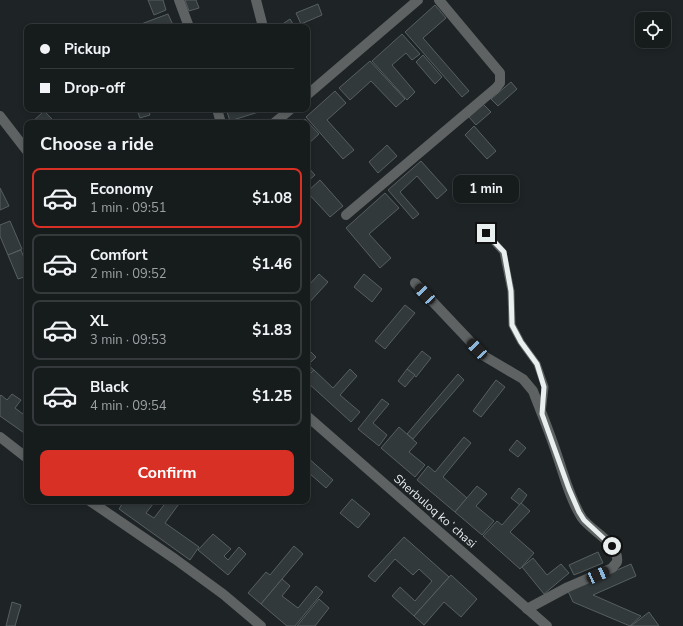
<!DOCTYPE html>
<meta charset="utf-8">
<style>
body{margin:0;font-family:"Nunito Sans",sans-serif;background:#1f2425;color:#f1f3f6;height:100vh;display:flex;flex-direction:column;font-size:15px;white-space:nowrap}
*{box-sizing:border-box;margin:0}
p{font-size:13px;color:#9ea1a3}
.icon{flex:none;width:22px;height:22px;fill:none;stroke:currentColor;stroke-width:2;stroke-linecap:round;stroke-linejoin:round}
.map{position:relative;flex:1;overflow:hidden}
.details{position:absolute;left:24px;top:120px;width:286px;height:384px;display:flex;flex-direction:column;background:#161b1c;border-radius:8px;box-shadow:0 2px 6px #0003,0 0 0 1px #35393b}
.details>*{flex:none}
.hud{position:absolute;left:24px;top:24px;width:286px;height:88px;border-radius:8px;box-shadow:0 2px 6px #0003,0 0 0 1px #35393b;display:grid;align-content:center;height:88px;padding:0 16px;background:#161b1c}
.controls{position:absolute;left:635px;top:12px;display:grid;gap:8px}
.controls a{display:grid;place-items:center;width:36px;height:36px;border-radius:8px;background:#161b1c;box-shadow:0 2px 6px #0003,0 0 0 1px #35393b;font-size:20px}
.end{position:absolute;width:18px;height:18px;margin:-9px;border:5px solid #e9eeef;background:#111;box-shadow:0 0 0 2px #111}
.from{border-radius:50%}
.bubble{position:absolute;height:28px;border-radius:8px;background:#161b1c;box-shadow:0 2px 6px #0003,0 0 0 1px #35393b;font-size:13px;font-weight:700;line-height:28px;text-align:center}
.car{position:absolute;width:12px;height:24px;margin:-12px -6px;border-radius:5px;box-shadow:0 0 3px 1px #0007;background:linear-gradient(#222 24%,#8ab4d8 0 40%,#222 0 76%,#8ab4d8 0 86%,#222 0)}
.hud b{display:flex;align-items:center;gap:14px;height:38px;font-size:15px}
.hud b+b{border-top:1px solid #35393b}
.hud i{width:10px;height:10px;background:#f1f3f6}
ul{padding:0;list-style:none}
li{display:flex;align-items:center;gap:12px;height:60px;margin:0 8px 6px;padding:0 8px;border:2px solid #35393b;border-radius:8px}
li div{flex:1}
li b{display:block;font-size:15px}
li em{font-style:normal;font-weight:700}
li.on{border-color:#d93025}
li>.icon{width:36px;height:36px;stroke-width:1.5}
h2{padding:0 16px;font-size:18px;line-height:48px}
.primary-button{display:flex;gap:8px;margin-top:auto;padding:8px 16px}
.primary-button a{flex:1;height:46px;border-radius:8px;background:#d93025;color:#fff;font-size:16px;font-weight:700;line-height:46px;text-align:center}
.map>svg:first-child{display:block}
.building{fill:#32393b;stroke:#575f61}
.lines{fill:none;stroke-linecap:round;stroke-linejoin:round}
.lane{stroke:#5e6263;stroke-width:7}
.street{stroke:#5e6263;stroke-width:10}
.route{stroke:#e9eeef;stroke-width:5}
.labels{text-anchor:middle;stroke-width:4;stroke-linejoin:round;paint-order:stroke}
.street-label{font-size:12px;fill:#e9eeef;stroke:#1e2426}
</style>
<div class="map">
<svg width="683" height="626" viewBox="0 0 683 626">
<rect width="100%" height="100%" fill="#1e2426"/>
<g class="building">
<polygon points="148,0 163,0 166,10 154,15"/>
<polygon points="185,0 196,0 199,8 189,11"/>
<polygon points="318,4 322,15 301,24 296,13"/>
<polygon points="435,5 446,18 423,38 469,91 462,97 405,32"/>
<polygon points="168,14 173,25 167,27 133,27"/>
<polygon points="290,19 295,27 278,27"/>
<polygon points="402,34 420,54 412,60 406,53 392,65 415,92 407,100 372,61"/>
<polygon points="423,55 442,77 435,84 416,62"/>
<polygon points="370,61 405,99 396,107 371,81 350,100 339,88"/>
<polygon points="511,82 517,89 498,106 491,99"/>
<polygon points="335,91 346,103 327,120 354,150 343,159 306,117"/>
<polygon points="483,104 491,112 476,125 469,117"/>
<polygon points="141,109 148,109 150,115 140,118 137,110"/>
<polygon points="226,109 268,109 230,121"/>
<polygon points="44,111 56,123 31,123"/>
<polygon points="305,119 319,134 307,145 307,123 300,123"/>
<polygon points="474,126 496,151 487,159 465,135"/>
<polygon points="387,145 397,156 378,173 369,162"/>
<polygon points="421,161 447,190 437,199 417,176 400,192 419,214 413,219 388,190"/>
<polygon points="307,166 315,175 307,182"/>
<polygon points="320,180 343,206 330,217 307,192"/>
<polygon points="0,188 9,206 0,210"/>
<polygon points="385,193 399,208 369,234 391,258 380,268 346,228"/>
<polygon points="10,221 22,249 8,255 0,236 0,225"/>
<polygon points="21,250 27,266 27,276 18,279 8,255"/>
<polygon points="319,274 328,282 307,305 307,287"/>
<polygon points="364,274 382,289 372,302 354,287"/>
<polygon points="405,305 415,313 385,349 375,341"/>
<polygon points="307,348 316,357 308,365 314,370 307,377"/>
<polygon points="422,351 431,358 416,377 407,369"/>
<polygon points="350,369 357,376 340,395 360,412 351,422 307,382 307,377 314,370 333,388"/>
<polygon points="407,369 415,375 405,387 398,381"/>
<polygon points="458,374 464,380 413,439 407,434"/>
<polygon points="496,380 505,387 481,417 473,411"/>
<polygon points="12,394 21,400 15,408 27,417 27,435 0,416 0,396 1,395 7,400"/>
<polygon points="382,399 389,404 373,423 387,435 379,446 358,429"/>
<polygon points="399,427 417,443 409,452 425,465 415,477 381,448"/>
<polygon points="464,437 471,443 443,477 467,498 455,512 417,480 428,466 435,472"/>
<polygon points="517,440 526,448 518,457 509,450"/>
<polygon points="307,457 333,480 326,488 309,473 307,475"/>
<polygon points="477,486 487,494 476,506 494,521 482,535 455,512"/>
<polygon points="519,488 527,495 520,505 511,498"/>
<polygon points="352,499 370,514 358,528 340,513"/>
<polygon points="124,501 149,501 153,504 146,513 154,518 167,501 181,501 165,523 199,547 190,560 119,509"/>
<polygon points="521,503 530,511 510,532 534,553 520,569 483,536 497,521 502,525"/>
<polygon points="213,534 231,549 224,556 228,560 239,547 246,554 228,575 198,550"/>
<polygon points="404,537 449,577 414,616 392,596 400,587 415,601 432,581 419,569 413,575 395,559 375,582 368,576"/>
<polygon points="294,546 303,554 261,604 248,593 266,572 270,575"/>
<polygon points="598,552 603,563 574,575 569,565"/>
<polygon points="533,558 547,575 561,564 569,573 544,594 522,567"/>
<polygon points="631,564 636,576 593,595 641,616 630,626 573,602 568,591"/>
<polygon points="451,575 477,599 461,617 444,602 424,625 414,616"/>
<polygon points="282,579 290,586 282,596 298,608 316,586 323,592 295,626 287,626 261,604"/>
<polygon points="319,599 329,608 315,626 297,626"/>
<polygon points="12,602 21,605 15,626 6,626"/>
<polygon points="649,612 659,626 631,626"/>
</g>
<g class="lines">
<polyline class="lane" points="486,233 503,252 511,291 512,325 521,342 537,364 545,387 542,413"/>
<g class="street">
<polyline points="179,0 189,27"/>
<polyline points="256,0 263,27"/>
<polyline points="307,95 418,0"/>
<polyline points="217,109 221,123"/>
<polyline points="0,116 27,151"/>
<polyline points="274,123 291,109"/>
<polyline points="346,215 496,88 500,83 500,73 439,0"/>
<path d="M415,283L484,356L523,379L533,391C541,412 550,433 557,455C564,475 570,499 582,518C591,531 620,544 617,562L612,568L568,587L527,609"/>
<polyline points="307,416 547,626"/>
<polyline points="0,437 27,458"/>
<polyline points="90,501 175,559 223,594 261,626"/>
</g>
</g>
<g class="lines">
<polyline class="route" points="486,233 504,252 511,291 512,325 521,342 537,364 544,387 542,414 569,489 579,512 584,520 612,546"/>
</g>
<g class="labels">
<g class="street-label">
<text transform="translate(435 511) rotate(41)" y="4">Sherbuloq koʻchasi</text>
</g>
</g>
</svg>
<div class="controls">
<a><svg class="icon" aria-label="locate" viewBox="0 0 24 24"><circle cx="12" cy="12" r="6"/><path d="M12 2v4M12 18v4M2 12h4M18 12h4"/></svg></a>
</div>
<i class="end from" style="left:612px;top:546px"></i>
<i class="end" style="left:486px;top:233px"></i>
<div class="bubble" style="left:453px;top:175px;width:66px">1 min</div>
<i class="car" style="left:425px;top:294px;rotate:317deg"></i>
<i class="car" style="left:477px;top:349px;rotate:317deg"></i>
<i class="car" style="left:598px;top:575px;rotate:66deg"></i>
<div class="hud">
<b><i class="from"></i>Pickup</b>
<b><i></i>Drop-off</b>
</div>
<section class="details">
<h2>Choose a ride</h2>
<ul>
<li class="on"><svg class="icon" aria-label="car" viewBox="0 0 24 24"><path d="M5 17H2v-5l4-1 3-4h7l3 4 3 1v5h-3M9 17h6M6 11h13"/><circle cx="7" cy="17" r="2"/><circle cx="17" cy="17" r="2"/></svg><div><b>Economy</b><p>1 min · 09:51</p></div><em>$1.08</em></li>
<li><svg class="icon" aria-label="car" viewBox="0 0 24 24"><path d="M5 17H2v-5l4-1 3-4h7l3 4 3 1v5h-3M9 17h6M6 11h13"/><circle cx="7" cy="17" r="2"/><circle cx="17" cy="17" r="2"/></svg><div><b>Comfort</b><p>2 min · 09:52</p></div><em>$1.46</em></li>
<li><svg class="icon" aria-label="car" viewBox="0 0 24 24"><path d="M5 17H2v-5l4-1 3-4h7l3 4 3 1v5h-3M9 17h6M6 11h13"/><circle cx="7" cy="17" r="2"/><circle cx="17" cy="17" r="2"/></svg><div><b>XL</b><p>3 min · 09:53</p></div><em>$1.83</em></li>
<li><svg class="icon" aria-label="car" viewBox="0 0 24 24"><path d="M5 17H2v-5l4-1 3-4h7l3 4 3 1v5h-3M9 17h6M6 11h13"/><circle cx="7" cy="17" r="2"/><circle cx="17" cy="17" r="2"/></svg><div><b>Black</b><p>4 min · 09:54</p></div><em>$1.25</em></li>
</ul>
<div class="primary-button"><a>Confirm</a></div>
</section>
</div>
